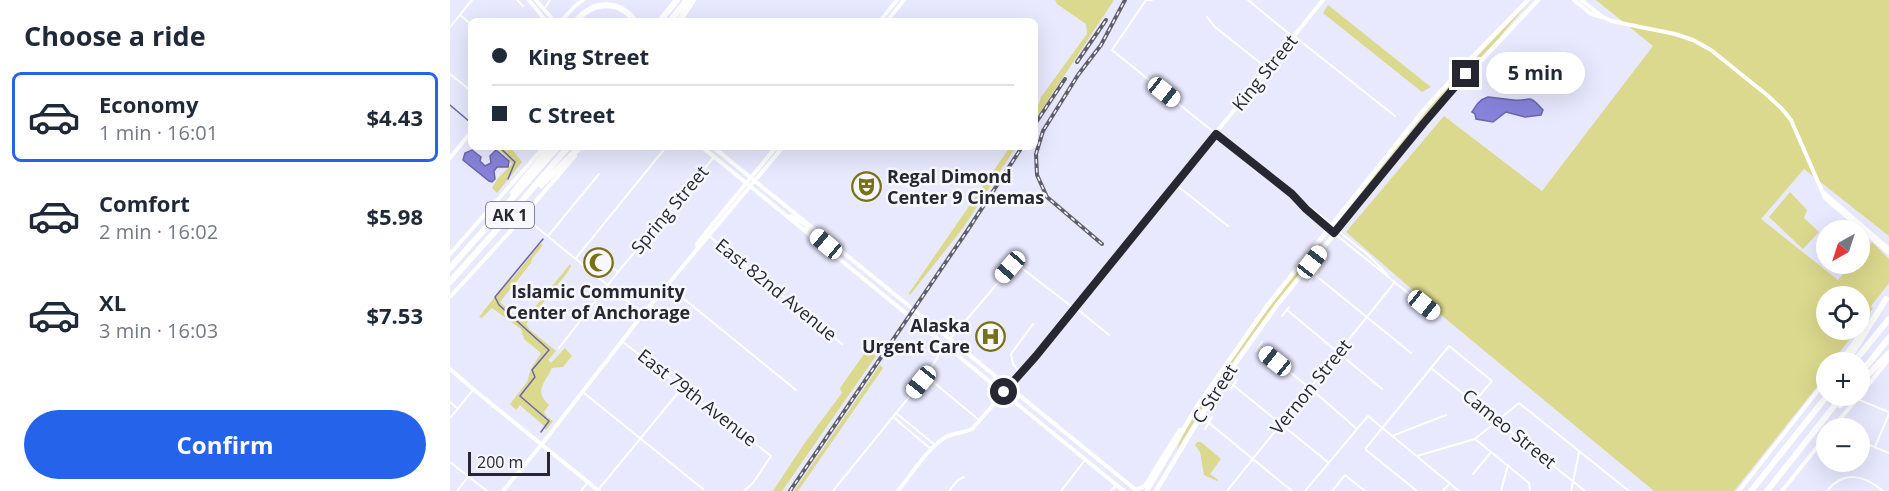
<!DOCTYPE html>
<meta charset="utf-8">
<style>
body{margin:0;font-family:"Open Sans",sans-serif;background:#f6f6f7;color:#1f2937;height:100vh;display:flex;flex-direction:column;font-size:22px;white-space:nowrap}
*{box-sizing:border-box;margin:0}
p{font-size:20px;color:#747a83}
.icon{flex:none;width:33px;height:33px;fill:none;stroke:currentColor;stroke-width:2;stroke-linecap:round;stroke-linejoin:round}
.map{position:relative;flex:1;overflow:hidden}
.drawer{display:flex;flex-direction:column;background:#fff;width:450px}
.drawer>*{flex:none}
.top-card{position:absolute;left:18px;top:18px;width:570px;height:132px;border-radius:9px;box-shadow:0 6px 24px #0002;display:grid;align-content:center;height:132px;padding:0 24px;background:#fff}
.needle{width:39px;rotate:219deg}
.buttons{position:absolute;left:1366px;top:220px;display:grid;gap:12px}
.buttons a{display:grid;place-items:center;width:54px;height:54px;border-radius:50%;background:#fff;box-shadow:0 6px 24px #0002;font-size:30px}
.scale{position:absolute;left:18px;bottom:15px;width:82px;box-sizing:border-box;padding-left:6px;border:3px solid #272731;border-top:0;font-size:16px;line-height:21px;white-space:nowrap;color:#272731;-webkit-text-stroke:4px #f7f7fd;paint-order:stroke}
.end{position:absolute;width:27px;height:27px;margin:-14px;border:8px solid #272731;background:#fff;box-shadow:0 0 0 3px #fff}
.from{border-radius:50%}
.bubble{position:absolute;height:42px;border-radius:21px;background:#fff;box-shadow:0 6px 24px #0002;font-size:20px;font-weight:700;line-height:42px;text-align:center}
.car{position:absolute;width:18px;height:36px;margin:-18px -9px;border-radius:8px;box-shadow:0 0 4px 2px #0007;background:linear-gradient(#fff 24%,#345 0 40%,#fff 0 76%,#345 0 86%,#fff 0)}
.top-card b{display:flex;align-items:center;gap:21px;height:57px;font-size:22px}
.top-card b+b{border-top:2px solid #e0e1e3}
.top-card i{width:15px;height:15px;background:#1f2937}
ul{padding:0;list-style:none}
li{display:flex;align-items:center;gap:18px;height:90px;margin:0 12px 9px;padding:0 12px;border:3px solid transparent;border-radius:9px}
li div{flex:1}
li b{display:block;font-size:22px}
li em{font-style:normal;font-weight:700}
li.on{border-color:#2563eb}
li>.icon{width:54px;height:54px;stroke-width:1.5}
h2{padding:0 24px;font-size:27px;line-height:72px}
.action{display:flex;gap:12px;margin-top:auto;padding:12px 24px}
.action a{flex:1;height:69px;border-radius:36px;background:#2563eb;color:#fff;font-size:24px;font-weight:700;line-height:69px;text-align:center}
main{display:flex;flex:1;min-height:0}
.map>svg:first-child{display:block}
.green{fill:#dbd98d}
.water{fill:#8783db;stroke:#6a67a8;stroke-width:1.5}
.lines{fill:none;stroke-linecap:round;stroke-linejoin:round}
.stream{stroke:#6a67a8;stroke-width:1.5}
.street{stroke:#fff;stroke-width:2}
.secondary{stroke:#fff;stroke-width:4}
.primary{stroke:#fff;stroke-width:4.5}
.highway{stroke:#fff;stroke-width:6}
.rail-casing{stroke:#5f5f6c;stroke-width:4}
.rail{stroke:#f7f7fd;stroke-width:1.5;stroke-dasharray:4.5;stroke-linecap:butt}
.route{stroke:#272731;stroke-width:8}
.labels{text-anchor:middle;stroke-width:5;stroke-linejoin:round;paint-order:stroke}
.shield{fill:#f7f7fd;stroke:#65656e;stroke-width:1.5}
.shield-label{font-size:16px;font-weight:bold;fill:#272731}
.street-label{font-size:18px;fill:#272731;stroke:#f7f7fd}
.poi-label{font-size:18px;font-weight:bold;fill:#272731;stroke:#f7f7fd;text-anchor:start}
</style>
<main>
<section class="drawer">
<h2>Choose a ride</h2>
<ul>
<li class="on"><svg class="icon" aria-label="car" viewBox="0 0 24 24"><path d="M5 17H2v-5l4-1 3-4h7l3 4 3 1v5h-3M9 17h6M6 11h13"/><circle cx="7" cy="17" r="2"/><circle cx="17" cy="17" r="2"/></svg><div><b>Economy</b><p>1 min · 16:01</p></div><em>$4.43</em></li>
<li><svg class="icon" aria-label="car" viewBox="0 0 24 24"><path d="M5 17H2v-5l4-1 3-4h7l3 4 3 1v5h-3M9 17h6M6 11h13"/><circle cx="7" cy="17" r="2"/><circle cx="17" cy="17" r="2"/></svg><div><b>Comfort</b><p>2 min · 16:02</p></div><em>$5.98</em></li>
<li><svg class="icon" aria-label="car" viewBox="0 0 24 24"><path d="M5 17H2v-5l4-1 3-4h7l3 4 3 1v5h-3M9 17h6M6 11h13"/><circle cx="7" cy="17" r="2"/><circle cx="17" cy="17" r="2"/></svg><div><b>XL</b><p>3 min · 16:03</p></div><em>$7.53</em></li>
</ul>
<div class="action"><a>Confirm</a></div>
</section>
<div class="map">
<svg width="1439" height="491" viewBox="0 0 1439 491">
<rect width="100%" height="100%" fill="#e8e8fe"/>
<g class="green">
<polygon points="605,0 664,0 585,120 585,107 589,104 591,97 637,34 636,24 607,4"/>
<polygon points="1146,0 1439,0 1439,236 1354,169 1311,219 1388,280 1402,264 1410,264 1410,254 1422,242 1439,259 1439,283 1421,306 1423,308 1410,326 1410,297 1377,297 1377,330 1407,330 1381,363 1377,363 1377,369 1375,372 1377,374 1284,491 1204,491 996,319 896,232 994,116 1092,191 1203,46"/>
<polygon points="1077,4 1049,38 971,123 893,218 917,185 987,99"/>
<polygon points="878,5 977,84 981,87 972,92 873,13"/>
<polygon points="44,147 60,147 72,162 47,193 42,188 48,178 62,164 56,156"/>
<polygon points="560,147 566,147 513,228 460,295 459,293"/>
<polygon points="1340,192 1357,210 1354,218 1369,232 1353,249 1319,217"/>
<path d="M871,241C861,265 834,292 817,315C784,358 754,403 727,450C733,429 749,409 761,390C795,338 833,289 871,241Z"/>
<path d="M90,244L93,245L82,259L81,263L50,302L73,322L120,264L121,266L117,273L76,324L80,330L106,351L98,360L101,363L115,348L122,356L113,367L102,368C94,384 84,391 99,405L94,412L97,417L103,421L96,430L93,425L72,407L70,405L66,410L60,404L77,382L81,369L91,353L74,339L71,329L42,308L32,318L29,317L58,280L62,279Z"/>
<polygon points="421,348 428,353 332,491 323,491 354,444 392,393 390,388 417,350"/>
<polygon points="430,365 433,368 348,491 344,491"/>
<polygon points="747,442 751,442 771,459 760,474 768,480 767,481 754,475 750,452 745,445"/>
</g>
<g class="water">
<path d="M1038,97C1047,98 1055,99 1063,100C1082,102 1077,92 1093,110L1091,115L1075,117L1056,112L1043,122L1026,119L1025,114L1022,112C1027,104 1029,100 1038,97Z"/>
<polygon points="22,150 31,157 30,161 35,166 41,163 40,156 46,150 59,161 58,167 47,167 44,171 45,179 42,182 39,181 13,160 15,153"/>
</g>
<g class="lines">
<g class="stream">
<polyline points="0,105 20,122"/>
<polyline points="49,147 65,162 58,179"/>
<polyline points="91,432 99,421 70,396 85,377 82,370 99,350 49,305 45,297 93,239"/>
</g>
<g class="street">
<polyline points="67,0 73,6"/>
<polyline points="696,0 662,50 766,134"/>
<polyline points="696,0 702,0"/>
<polyline points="798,0 843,37"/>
<polyline points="95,8 100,0"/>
<polyline points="10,15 21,24"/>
<polyline points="757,17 765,27 818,69"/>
<polyline points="0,27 22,0"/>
<polyline points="844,36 945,116"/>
<polyline points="0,74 21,91"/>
<polyline points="725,184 778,226"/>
<polyline points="73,216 193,314"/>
<polyline points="887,230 917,254 937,274"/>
<polyline points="885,234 988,317"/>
<polyline points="98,236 149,174"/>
<polyline points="259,236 392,344"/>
<polyline points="145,254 168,272"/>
<polyline points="126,258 216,147"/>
<polyline points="865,275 961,353"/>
<polyline points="860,281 868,271"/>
<polyline points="218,286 346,390"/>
<polyline points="626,308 659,335"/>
<polyline points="837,310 932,389"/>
<polyline points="832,316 839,307"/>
<polyline points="499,340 565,263 625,309"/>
<polyline points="173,342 321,456 303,483 294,491"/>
<polyline points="808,347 860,388 907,429"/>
<polyline points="109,348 168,272 264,157"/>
<polyline points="806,351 812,342"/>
<polyline points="981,368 1135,491"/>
<polyline points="571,374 563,364 561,354 583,324"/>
<polyline points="476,376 529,420"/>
<polyline points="783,385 879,463"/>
<polyline points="780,390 787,380"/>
<polyline points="134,393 253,489"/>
<polyline points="1407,399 1439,412"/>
<polyline points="0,402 8,409"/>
<polyline points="446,413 485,445"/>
<polyline points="443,417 482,450"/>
<polyline points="0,418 23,390"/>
<polyline points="759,423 842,491"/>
<polyline points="755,429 762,417"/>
<polyline points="942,436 996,415"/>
<polyline points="1025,439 1079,483 1080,491"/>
<polyline points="1410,441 1439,453"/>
<polyline points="1425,447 1439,414"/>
<polyline points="967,456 1025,439 1069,403 1179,491"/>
<polyline points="0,462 37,491"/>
<polyline points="1023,474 1041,452"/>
<polyline points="148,490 232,388"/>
<polyline points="7,491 18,477"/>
<polyline points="131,491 138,482"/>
<polyline points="383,491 476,376 492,350 488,340"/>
<polyline points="499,491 508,480 514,477"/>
<polyline points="611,491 635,460"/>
<polyline points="661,491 666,485"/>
<polyline points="777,491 945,282"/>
<polyline points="855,491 918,416 1009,491"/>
<polyline points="882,491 895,475 915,491"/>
<polyline points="967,491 916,450 916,448 999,346 1042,381 1024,402"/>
<polyline points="993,491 999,484"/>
<polyline points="1051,491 1058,465"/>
<polyline points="1121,491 1129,453"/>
<path d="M1377,491C1394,470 1414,475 1433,491"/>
</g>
<g class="secondary">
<polyline points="79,0 96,21"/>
<polyline points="86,0 104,21"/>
<polyline points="1124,0 1141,14 1152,17"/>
<polyline points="1131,0 1153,17 1161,21 1225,34 1243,40 1261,50 1317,95 1332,109 1341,120 1375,198 1439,253"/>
<polyline points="111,21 125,6 133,0"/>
<polyline points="430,21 447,0"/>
<polyline points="437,21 454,0"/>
<polyline points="766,134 887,230"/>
<polyline points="252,147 674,491"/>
<polyline points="263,147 686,490"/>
<polyline points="0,158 21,132"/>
<polyline points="1374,193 1439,249"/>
<polyline points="848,201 884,233"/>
<polyline points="341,216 358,226"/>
<polyline points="354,229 359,230 385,249"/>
<polyline points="248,248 247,244 257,231 326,147"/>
<polyline points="0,254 94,147"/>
<polyline points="0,297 56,236 125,156"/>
<polyline points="1389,363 1419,322"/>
<polyline points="0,369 23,389 149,491"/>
<polyline points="1410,395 1439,359"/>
<polyline points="1382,429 1409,396"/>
<polyline points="53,491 92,444 193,314 333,147"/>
<path d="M448,491C459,477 481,444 496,437C505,432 514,434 523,428L586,356L873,0"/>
<polyline points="1289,491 1377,379"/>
<polyline points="1332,491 1377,435"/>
</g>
<g class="primary">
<polyline points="686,490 695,486 730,430"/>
<polyline points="697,491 748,405 817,306 973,111 1013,67 1078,0"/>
<polyline points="706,491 766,391 827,305 981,114 1088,0"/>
</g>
<g class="highway">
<path d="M126,21C144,0 169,0 185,21"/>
<polyline points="210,21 227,0"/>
<polyline points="220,21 237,0"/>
<polyline points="229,21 243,0"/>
<polyline points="91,185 130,147"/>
<polyline points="63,193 100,147"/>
<polyline points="0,268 108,147"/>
<polyline points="0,282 58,217 118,147"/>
<polyline points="1396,363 1436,299"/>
<polyline points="1403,363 1439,319"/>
<polyline points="1410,374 1439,338"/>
<polyline points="1410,383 1439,353"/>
<polyline points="1390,405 1398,396"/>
<polyline points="1301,491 1377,396"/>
<polyline points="1317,491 1392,396"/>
</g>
<defs>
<g id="rail">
<polyline points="627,62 656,20"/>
<polyline points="585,124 615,79"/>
<polyline points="652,244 597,197 587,175 586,154 593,131 628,75 651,45 675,0"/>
<polyline points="340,491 517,231 572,147"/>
</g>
</defs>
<use href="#rail" class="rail-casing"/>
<use href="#rail" class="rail"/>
</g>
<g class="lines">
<polyline class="route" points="554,392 586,356 766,134 842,194 856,209 884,233 973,124 1016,74"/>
</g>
<defs>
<symbol id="theatre-ring" viewBox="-11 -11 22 22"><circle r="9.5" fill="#f7f7fd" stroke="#767114" stroke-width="1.5"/><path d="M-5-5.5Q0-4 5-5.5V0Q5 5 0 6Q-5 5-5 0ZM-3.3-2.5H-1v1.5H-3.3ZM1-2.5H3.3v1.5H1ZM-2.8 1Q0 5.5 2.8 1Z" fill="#767114"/></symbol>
<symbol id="mosque-ring" viewBox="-11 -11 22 22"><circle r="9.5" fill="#f7f7fd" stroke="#767114" stroke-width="1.5"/><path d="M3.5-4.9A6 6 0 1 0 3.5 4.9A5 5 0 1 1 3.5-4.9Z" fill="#767114"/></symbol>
<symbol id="hospital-ring" viewBox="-11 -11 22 22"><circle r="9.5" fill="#f7f7fd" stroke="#767114" stroke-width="1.5"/><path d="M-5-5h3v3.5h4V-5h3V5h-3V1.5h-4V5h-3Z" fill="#767114"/></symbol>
</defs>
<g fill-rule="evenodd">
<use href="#theatre-ring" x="400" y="170" width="33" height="33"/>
<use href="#mosque-ring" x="132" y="246" width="33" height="33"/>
<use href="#hospital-ring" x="524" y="320" width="33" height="33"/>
</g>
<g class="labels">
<rect class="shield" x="36" y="202" width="48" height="26" rx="4.5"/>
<g class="shield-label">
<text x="60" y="221">AK 1</text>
</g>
<g class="street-label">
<text transform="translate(815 73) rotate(-51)" y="6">King Street</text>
<text transform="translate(220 210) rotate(-50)" y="6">Spring Street</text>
<text transform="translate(326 290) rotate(39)" y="6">East 82nd Avenue</text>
<text transform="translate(861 387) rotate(-51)" y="6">Vernon Street</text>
<text transform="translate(765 394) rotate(-57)" y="6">C Street</text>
<text transform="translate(247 398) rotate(38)" y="6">East 79th Avenue</text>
<text transform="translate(1059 429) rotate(39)" y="6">Cameo Street</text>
</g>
<g class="poi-label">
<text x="437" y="183">Regal Dimond<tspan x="437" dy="21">Center 9 Cinemas</tspan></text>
<text x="148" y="298" text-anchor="middle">Islamic Community<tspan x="148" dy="21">Center of Anchorage</tspan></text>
<text x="520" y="332" text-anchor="end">Alaska<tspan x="520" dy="21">Urgent Care</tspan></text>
</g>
</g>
</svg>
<div class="buttons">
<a><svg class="needle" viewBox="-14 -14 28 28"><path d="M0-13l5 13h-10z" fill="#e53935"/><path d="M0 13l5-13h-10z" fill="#747a83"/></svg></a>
<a><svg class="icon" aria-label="locate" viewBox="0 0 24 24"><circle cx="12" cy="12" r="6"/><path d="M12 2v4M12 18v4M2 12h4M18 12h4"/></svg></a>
<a>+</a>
<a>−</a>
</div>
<div class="scale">200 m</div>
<i class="end from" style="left:554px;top:392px"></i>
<i class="end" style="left:1016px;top:74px"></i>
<div class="bubble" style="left:1036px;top:52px;width:99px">5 min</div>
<i class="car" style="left:714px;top:92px;rotate:129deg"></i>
<i class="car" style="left:376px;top:244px;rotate:310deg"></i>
<i class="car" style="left:862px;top:262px;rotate:38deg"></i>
<i class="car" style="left:560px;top:267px;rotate:221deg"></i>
<i class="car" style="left:974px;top:305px;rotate:129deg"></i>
<i class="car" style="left:825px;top:361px;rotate:309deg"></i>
<i class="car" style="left:471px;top:382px;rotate:219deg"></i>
<div class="top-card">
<b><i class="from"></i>King Street</b>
<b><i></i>C Street</b>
</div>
</div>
</main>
